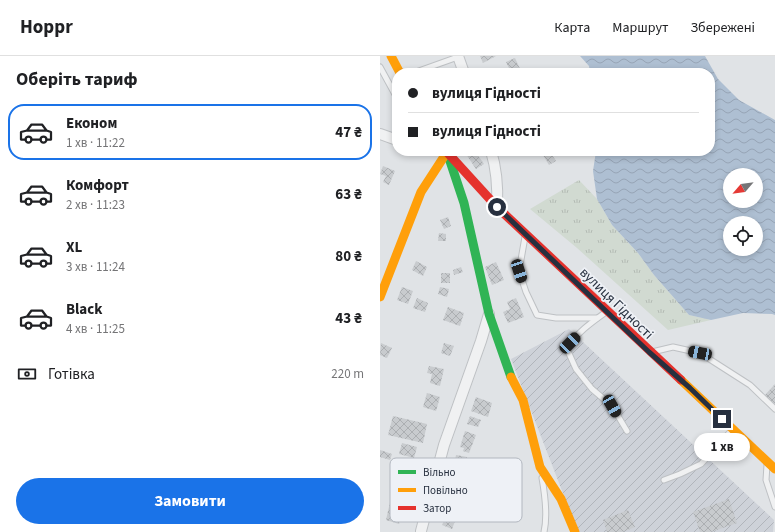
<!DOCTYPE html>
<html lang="uk">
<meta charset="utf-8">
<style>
body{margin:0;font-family:"Source Sans 3",sans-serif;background:#f6f6f6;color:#202124;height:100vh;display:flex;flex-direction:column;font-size:15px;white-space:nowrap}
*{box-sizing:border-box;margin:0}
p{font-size:13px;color:#757577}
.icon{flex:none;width:22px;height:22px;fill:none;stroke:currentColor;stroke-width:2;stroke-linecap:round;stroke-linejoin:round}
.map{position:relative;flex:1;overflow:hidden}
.side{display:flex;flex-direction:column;background:#fff;width:380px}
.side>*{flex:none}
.banner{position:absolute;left:12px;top:12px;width:323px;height:88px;border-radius:16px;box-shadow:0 2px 6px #0003;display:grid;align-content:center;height:88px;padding:0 16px;background:#fff}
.needle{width:26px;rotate:242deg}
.controls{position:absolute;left:343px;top:112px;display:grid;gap:8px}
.controls a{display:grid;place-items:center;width:40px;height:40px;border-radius:50%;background:#fff;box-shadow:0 2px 6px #0003;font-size:20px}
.end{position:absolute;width:18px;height:18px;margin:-9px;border:5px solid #27303f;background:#fff;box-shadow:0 0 0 2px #fff}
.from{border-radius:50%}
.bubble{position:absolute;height:28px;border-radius:14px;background:#fff;box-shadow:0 2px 6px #0003;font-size:13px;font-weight:700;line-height:28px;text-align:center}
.car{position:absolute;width:12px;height:24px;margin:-12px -6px;border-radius:5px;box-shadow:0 0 3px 1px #0007;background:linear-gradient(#222 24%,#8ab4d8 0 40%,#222 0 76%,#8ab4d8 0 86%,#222 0)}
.banner b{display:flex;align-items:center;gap:14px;height:38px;font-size:15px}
.banner b+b{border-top:1px solid #e0e0e0}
.banner i{width:10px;height:10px;background:#202124}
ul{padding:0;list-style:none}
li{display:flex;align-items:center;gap:12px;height:56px;margin:0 8px 6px;padding:0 8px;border:2px solid transparent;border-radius:16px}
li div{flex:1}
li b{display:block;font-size:15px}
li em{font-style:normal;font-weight:700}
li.active{border-color:#1a73e8}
li>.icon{width:36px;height:36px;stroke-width:1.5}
h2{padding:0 16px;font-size:18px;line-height:48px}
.pay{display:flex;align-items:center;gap:10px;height:44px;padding:0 16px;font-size:15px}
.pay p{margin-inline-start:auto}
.primary-button{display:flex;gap:8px;margin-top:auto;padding:8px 16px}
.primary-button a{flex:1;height:46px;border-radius:24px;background:#1a73e8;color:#fff;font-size:16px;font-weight:700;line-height:46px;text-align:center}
header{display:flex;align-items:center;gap:24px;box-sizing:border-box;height:56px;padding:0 20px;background:#fff;border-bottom:1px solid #e0e0e0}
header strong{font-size:19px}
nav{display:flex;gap:22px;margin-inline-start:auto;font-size:14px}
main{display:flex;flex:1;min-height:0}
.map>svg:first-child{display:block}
.industrial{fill:url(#industrial-furrows)}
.grass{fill:url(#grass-tufts)}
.water{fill:url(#water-waves);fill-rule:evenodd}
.building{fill:url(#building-cross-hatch)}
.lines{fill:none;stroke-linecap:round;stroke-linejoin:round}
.lane-casing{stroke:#bec1c4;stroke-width:7}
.street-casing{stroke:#bec1c4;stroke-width:12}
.lane{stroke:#f0f1f2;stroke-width:5}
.street{stroke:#f0f1f2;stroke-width:10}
.fast{stroke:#30b455;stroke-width:9}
.slow{stroke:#ff9f0a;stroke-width:9}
.jam{stroke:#e5322d;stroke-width:9}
.route{stroke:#27303f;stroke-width:5}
.labels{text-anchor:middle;stroke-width:3.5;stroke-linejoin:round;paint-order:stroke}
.street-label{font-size:14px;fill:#27303f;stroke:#eef1f6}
.key{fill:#eef1f6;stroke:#b2b7bf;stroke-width:1}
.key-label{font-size:11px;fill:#27303f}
</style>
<header>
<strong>Hoppr</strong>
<nav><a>Карта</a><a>Маршрут</a><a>Збережені</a></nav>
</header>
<main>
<section class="side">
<h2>Оберіть тариф</h2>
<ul>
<li class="active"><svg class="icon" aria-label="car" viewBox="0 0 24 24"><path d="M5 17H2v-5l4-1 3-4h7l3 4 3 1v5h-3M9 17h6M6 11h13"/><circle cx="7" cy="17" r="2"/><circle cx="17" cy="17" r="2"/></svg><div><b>Економ</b><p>1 хв · 11:22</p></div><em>47 ₴</em></li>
<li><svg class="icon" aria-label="car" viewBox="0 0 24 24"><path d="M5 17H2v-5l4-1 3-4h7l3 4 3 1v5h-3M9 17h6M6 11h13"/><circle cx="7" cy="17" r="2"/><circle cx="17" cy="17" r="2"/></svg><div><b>Комфорт</b><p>2 хв · 11:23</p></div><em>63 ₴</em></li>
<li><svg class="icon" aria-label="car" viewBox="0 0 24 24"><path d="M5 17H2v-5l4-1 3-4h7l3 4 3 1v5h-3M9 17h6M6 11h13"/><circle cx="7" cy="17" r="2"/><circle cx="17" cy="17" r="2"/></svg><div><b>XL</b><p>3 хв · 11:24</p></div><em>80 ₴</em></li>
<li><svg class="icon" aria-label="car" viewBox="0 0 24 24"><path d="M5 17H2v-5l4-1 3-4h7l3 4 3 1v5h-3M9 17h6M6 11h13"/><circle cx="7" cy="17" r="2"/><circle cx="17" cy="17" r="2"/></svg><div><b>Black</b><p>4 хв · 11:25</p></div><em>43 ₴</em></li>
</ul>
<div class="pay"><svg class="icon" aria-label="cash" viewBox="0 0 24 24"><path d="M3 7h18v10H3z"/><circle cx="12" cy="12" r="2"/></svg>Готівка<p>220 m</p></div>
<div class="primary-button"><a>Замовити</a></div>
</section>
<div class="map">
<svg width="395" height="476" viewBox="0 0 395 476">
<defs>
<pattern id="industrial-furrows" width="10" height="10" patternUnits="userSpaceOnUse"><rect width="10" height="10" fill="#ced2d9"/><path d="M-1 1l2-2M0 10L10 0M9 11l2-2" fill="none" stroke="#b1b5bb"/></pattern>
<pattern id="grass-tufts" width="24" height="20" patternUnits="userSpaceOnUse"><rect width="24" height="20" fill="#d1dad1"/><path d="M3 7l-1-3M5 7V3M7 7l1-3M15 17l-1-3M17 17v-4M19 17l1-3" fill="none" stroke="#b3bbb4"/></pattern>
<pattern id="water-waves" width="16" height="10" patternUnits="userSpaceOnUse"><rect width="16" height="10" fill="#aebfd2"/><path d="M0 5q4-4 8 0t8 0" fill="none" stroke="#96a4b5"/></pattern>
<pattern id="building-cross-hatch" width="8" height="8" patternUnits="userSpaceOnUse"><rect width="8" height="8" fill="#c8cbce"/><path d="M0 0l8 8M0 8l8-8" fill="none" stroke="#acafb2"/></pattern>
</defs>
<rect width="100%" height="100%" fill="#e0e3e6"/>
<polygon class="industrial" points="189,273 394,464 393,476 198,476 131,303"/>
<polygon class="grass" points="199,124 217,143 232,169 258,197 274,219 309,259 331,264 288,274 197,192 150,153"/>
<path class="water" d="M200,0H325L338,23L359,44L395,64V259L392,258L363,257L331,264L309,259L274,219L258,197L232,169L217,143L213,115L216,95H330V17H210L209,10ZM350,119H376V145H350ZM350,167H376V193H350Z"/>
<g class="building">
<polygon points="100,0 116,0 103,7"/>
<polygon points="135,2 142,17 113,17 119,14 121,17 129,12 126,6"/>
<polygon points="84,95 95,95 104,108 96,113"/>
<polygon points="170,96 176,105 169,109 163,99"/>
<polygon points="3,110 15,115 9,129 3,126 6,120 0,118"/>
<polygon points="68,161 71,170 64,173 60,164"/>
<polygon points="59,177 66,178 66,185 58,185"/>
<polygon points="36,205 47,211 43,220 32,214"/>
<polygon points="116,206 124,224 112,229 105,211"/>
<polygon points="81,211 83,216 74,219 73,214"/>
<rect x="61" y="217" width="9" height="10"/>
<polygon points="22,231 33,235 28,248 17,244"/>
<polygon points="60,231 69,233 67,241 58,238"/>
<polygon points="37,242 48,247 45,256 33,252"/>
<polygon points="136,242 144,261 128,267 123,256 130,253 127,246"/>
<polygon points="68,251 84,257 80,270 63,264"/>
<polygon points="1,287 12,292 7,302 0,299"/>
<polygon points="64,287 74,290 70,300 61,297"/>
<polygon points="49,310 64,313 60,330 50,327 52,318 47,317"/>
<polygon points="395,328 395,349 384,340"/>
<polygon points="47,337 60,341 56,355 43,351"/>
<polygon points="96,341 112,347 108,361 91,355"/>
<polygon points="13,360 47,368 43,387 8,379"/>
<polygon points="90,360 101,364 98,371 87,368"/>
<polygon points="85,375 96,379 89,397 83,395 84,392 80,391"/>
<polygon points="22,387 37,391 34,402 19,398"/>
<polygon points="0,394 12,398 10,404 0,401"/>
<polygon points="76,399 87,401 85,411 74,409"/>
<polygon points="11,442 24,446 19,468 6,464"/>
<polygon points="349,443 357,467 331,476 320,476 313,456"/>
<polygon points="248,454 255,471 243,476 227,476 223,464"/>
<polygon points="68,456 77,460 72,473 62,469"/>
</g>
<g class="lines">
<defs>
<g id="lane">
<polyline points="0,11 17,42"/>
<polyline points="33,17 78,1"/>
<polyline points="145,181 139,215 146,236 157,259 176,262 217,262"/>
<path d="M226,256C212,266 195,278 187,293L196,313L212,333L232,350L247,375"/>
<polyline points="272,296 293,291 320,297 370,329 395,353"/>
<polyline points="387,409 386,424 395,451"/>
<path d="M162,422C165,439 168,459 164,476"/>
<polyline points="284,424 300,418 321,408 352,374"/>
</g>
<g id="street">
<polyline points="78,0 84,17"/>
<polyline points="0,78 17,84"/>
<path d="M111,95C117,114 118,131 117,151"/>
<polyline points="41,475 64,389 101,285 109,258"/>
</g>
</defs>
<use href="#lane" class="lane-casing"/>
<use href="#street" class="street-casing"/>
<use href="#lane" class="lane"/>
<use href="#street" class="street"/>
<polyline class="fast" points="69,102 84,147 109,258 131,321"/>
<g class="slow">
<polyline points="11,0 20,17"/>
<polyline points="0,241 41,136 67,96"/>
<polyline points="131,321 143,344 160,411 181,443 195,476"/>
<polyline points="301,324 395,413"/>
</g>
<polyline class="jam" points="66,95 117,151 301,324"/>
</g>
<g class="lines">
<polyline class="route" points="117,151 269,296 310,332 342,363"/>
</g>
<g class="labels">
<g class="street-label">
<text transform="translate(237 247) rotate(44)" y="5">вулиця Гідності</text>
</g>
</g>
<rect x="10" y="402" width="132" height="64" rx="6" class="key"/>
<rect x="18" y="414" width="18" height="4" fill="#30b455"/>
<rect x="18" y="432" width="18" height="4" fill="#ff9f0a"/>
<rect x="18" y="450" width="18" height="4" fill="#e5322d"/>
<g class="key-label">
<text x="43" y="420">Вільно</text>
<text x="43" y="438">Повільно</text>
<text x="43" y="456">Затор</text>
</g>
</svg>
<div class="controls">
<a><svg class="needle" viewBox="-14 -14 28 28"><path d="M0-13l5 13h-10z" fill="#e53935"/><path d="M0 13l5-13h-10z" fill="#757577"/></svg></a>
<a><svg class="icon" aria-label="locate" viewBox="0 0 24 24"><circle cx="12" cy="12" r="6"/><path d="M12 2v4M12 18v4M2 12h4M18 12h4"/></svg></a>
</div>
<i class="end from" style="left:117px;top:151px"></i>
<i class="end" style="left:342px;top:363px"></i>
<div class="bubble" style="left:314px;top:377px;width:56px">1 хв</div>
<i class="car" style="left:139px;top:215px;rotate:162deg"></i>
<i class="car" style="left:190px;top:287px;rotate:45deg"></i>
<i class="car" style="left:320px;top:297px;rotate:281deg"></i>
<i class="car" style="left:232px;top:350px;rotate:150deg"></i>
<div class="banner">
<b><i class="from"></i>вулиця Гідності</b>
<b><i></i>вулиця Гідності</b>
</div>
</div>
</main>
